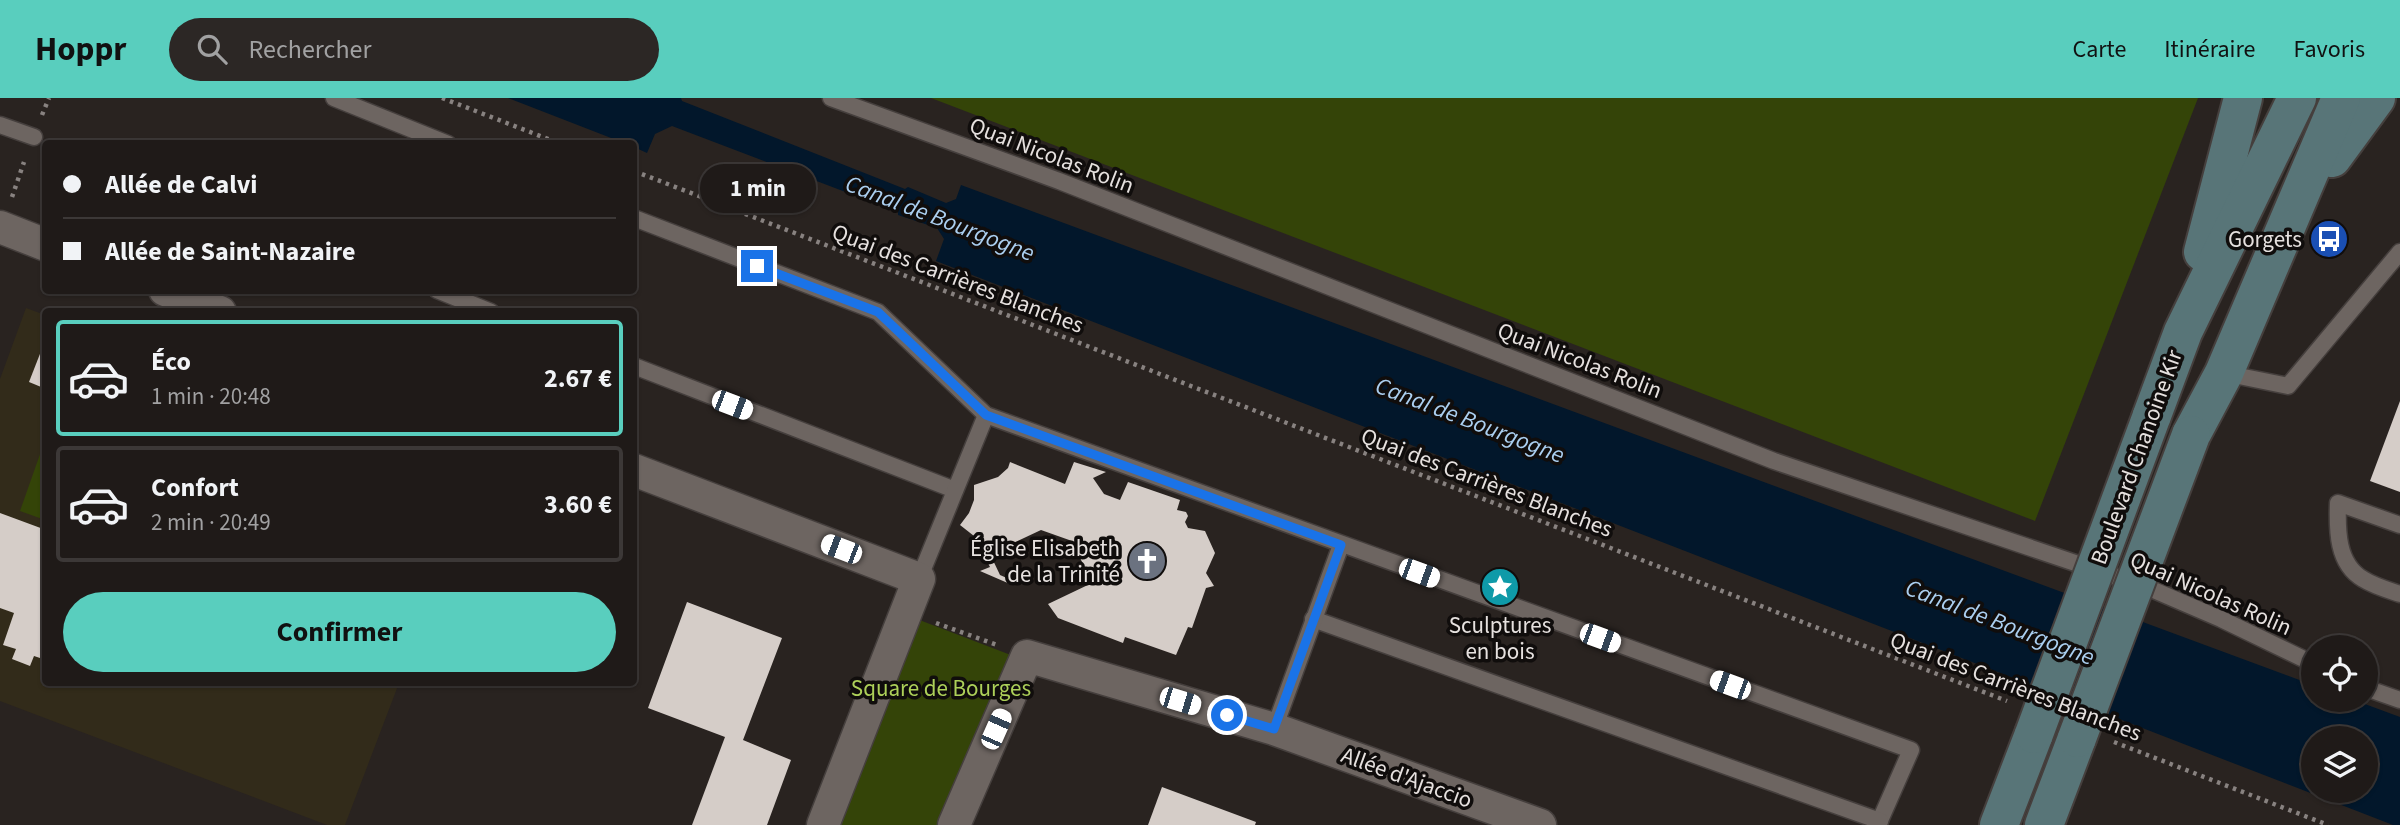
<!DOCTYPE html>
<html lang="fr">
<meta charset="utf-8">
<style>
body{margin:0;font-family:"Source Sans 3",sans-serif;background:#2c2725;color:#f1f3f6;height:100vh;display:flex;flex-direction:column;font-size:26px;white-space:nowrap}
*{box-sizing:border-box;margin:0}
p{font-size:23px;color:#a1a1a2}
.icon{flex:none;width:38px;height:38px;fill:none;stroke:currentColor;stroke-width:2;stroke-linecap:round;stroke-linejoin:round}
.map{position:relative;flex:1;overflow:hidden}
.side{position:absolute;left:42px;top:210px;width:595px;height:378px;display:flex;flex-direction:column;background:#1f1a18;border-radius:7px;box-shadow:0 2px 5px #0004,0 0 0 2px #3c3837}
.side>*{flex:none}
.guide{position:absolute;left:42px;top:42px;width:595px;height:154px;border-radius:7px;box-shadow:0 2px 5px #0004,0 0 0 2px #3c3837;display:grid;align-content:center;height:154px;padding:0 21px;background:#1f1a18}
.tools{position:absolute;left:2301px;top:537px;display:grid;gap:14px}
.tools a{display:grid;place-items:center;width:77px;height:77px;border-radius:50%;background:#1f1a18;box-shadow:0 2px 5px #0004,0 0 0 2px #3c3837;font-size:35px}
.end{position:absolute;width:32px;height:32px;margin:-16px;border:9px solid #1a73e8;background:#fff;box-shadow:0 0 0 4px #fff}
.from{border-radius:50%}
.bubble{position:absolute;height:49px;border-radius:24px;background:#1f1a18;box-shadow:0 2px 5px #0004,0 0 0 2px #3c3837;font-size:23px;font-weight:700;line-height:49px;text-align:center}
.car{position:absolute;width:21px;height:42px;margin:-21px -10px;border-radius:9px;box-shadow:0 0 5px 2px #0007;background:linear-gradient(#fff 24%,#345 0 40%,#fff 0 76%,#345 0 86%,#fff 0)}
.guide b{display:flex;align-items:center;gap:24px;height:66px;font-size:26px}
.guide b+b{border-top:2px solid #3c3837}
.guide i{width:18px;height:18px;background:#f1f3f6}
ul{padding:12px 0 0;list-style:none}
li{display:flex;align-items:center;gap:21px;height:116px;margin:0 14px 10px;padding:0 7px;border:4px solid #3c3837;border-radius:7px}
li div{flex:1}
li b{display:block;font-size:26px}
li em{font-style:normal;font-weight:700}
li.on{border-color:#59cebe}
li>.icon{width:63px;height:63px;stroke-width:1.5}
.button{display:flex;gap:14px;margin-top:auto;padding:14px 21px}
.button a{flex:1;height:80px;border-radius:42px;background:#59cebe;color:#111;font-size:28px;font-weight:700;line-height:80px;text-align:center}
header{display:flex;align-items:center;gap:42px;box-sizing:border-box;height:98px;padding:0 35px;background:#59cebe;color:#111}
header strong{font-size:33px}
nav{display:flex;gap:38px;margin-inline-start:auto;font-size:24px}
.search{width:490px;height:63px;background:#2c2725;display:flex;align-items:center;gap:18px;box-sizing:border-box;padding:0 24px;border-radius:38px;color:#a1a1a2;font-size:26px}
.map>svg:first-child{display:block}
.education{fill:#322b1a}
.green{fill:#344408}
.water{fill:#02172b;fill-rule:evenodd}
.building{fill:#d5cdc8}
.lines{fill:none;stroke-linecap:round;stroke-linejoin:round}
.service-casing{stroke:#453f3d;stroke-width:19}
.minor-casing{stroke:#453f3d;stroke-width:35}
.secondary-casing{stroke:#453f3d;stroke-width:42}
.path{stroke:#888280;stroke-width:4.5;stroke-dasharray:3.5 5;stroke-linecap:butt}
.service{stroke:#6d6561;stroke-width:16}
.minor{stroke:#6d6561;stroke-width:32}
.secondary{stroke:#587578;stroke-width:38}
.secondary-bridge-casing{stroke:#453f3d;stroke-width:42;stroke-linecap:butt}
.secondary-bridge{stroke:#587578;stroke-width:38}
.route{stroke:#1a73e8;stroke-width:9}
.labels{text-anchor:middle;stroke-width:7;stroke-linejoin:round;paint-order:stroke}
.street-label{font-size:23px;fill:#e6e1df;stroke:#100d0c}
.poi-label{font-size:23px;fill:#e6e1df;stroke:#100d0c;text-anchor:end}
.park-label{font-size:23px;fill:#add059;stroke:#100d0c}
.water-label{font-size:24px;font-style:italic;fill:#abcff0;stroke:#100d0c}
</style>
<header>
<strong>Hoppr</strong>
<div class="search"><svg class="icon" aria-label="search" viewBox="0 0 24 24"><circle cx="10" cy="10" r="6"/><path d="M15 15l6 6"/></svg>Rechercher</div>
<nav><a>Carte</a><a>Itinéraire</a><a>Favoris</a></nav>
</header>
<div class="map">
<svg width="2400" height="727" viewBox="0 0 2400 727">
<rect width="100%" height="100%" fill="#292320"/>
<polygon class="education" points="26,210 45,217 46,584 399,585 345,727 327,727 0,603 0,281"/>
<g class="green">
<polygon points="931,0 2198,0 2035,423"/>
<polygon points="45,342 45,422 20,413"/>
<polygon points="909,518 1016,559 942,727 829,727"/>
</g>
<path class="water" d="M508,0H681L682,3L905,91L908,89L946,105L956,101L961,87L2313,587L2314,602H2354L2400,619V727H2393L936,163L944,141L937,130L898,117V114L672,28L655,36L647,55L634,49V46L624,45ZM2314,640H2366V693H2314Z"/>
<g class="building">
<polygon points="45,243 46,243 46,291 29,284"/>
<polygon points="2400,303 2400,394 2370,383"/>
<polygon points="1010,364 1065,386 1074,364 1106,374 1093,380 1104,396 1120,402 1128,384 1180,402 1177,412 1186,414 1188,418 1185,424 1188,430 1205,433 1215,455 1206,475 1214,488 1206,490 1192,530 1188,529 1176,557 1125,539 1123,545 1058,520 1048,506 1092,485 1072,443 1041,432 990,456 1000,477 1016,484 1010,486 980,473 990,469 974,438 960,427 969,415 974,402 974,387 998,379 1008,370"/>
<polygon points="0,415 46,432 46,562 34,558 30,568 12,561 16,551 3,547 14,515 0,510"/>
<polygon points="687,504 782,540 743,642 791,662 767,727 692,727 725,639 648,610"/>
<polygon points="1162,689 1256,724 1255,727 1148,727"/>
</g>
<g class="lines">
<defs>
<g id="service">
<polyline points="334,0 448,46"/>
<polyline points="831,0 1059,83 1774,363 2149,490 2221,521 2314,566"/>
<polyline points="0,27 34,39"/>
<polyline points="634,120 878,214 986,317 1911,652 1878,727"/>
<polyline points="437,192 491,214"/>
<polyline points="634,268 955,392"/>
<polyline points="2224,275 2288,288 2400,154"/>
<path d="M2400,427L2338,405C2337,432 2337,466 2363,481C2374,488 2388,492 2400,496"/>
<polyline points="919,481 986,317"/>
<polyline points="1313,521 1880,723"/>
<polyline points="2366,590 2400,602"/>
<polyline points="1274,631 1341,447"/>
</g>
<g id="minor">
<polyline points="0,129 46,147"/>
<polyline points="165,192 220,214"/>
<polyline points="634,372 919,481 823,727"/>
<polyline points="954,727 1027,558 1274,631 1540,727"/>
</g>
<g id="secondary">
<polyline points="2332,60 2376,0"/>
<polyline points="2203,154 2243,0"/>
<polyline points="2151,320 2183,234 2297,0"/>
<polyline points="2191,337 2224,275 2341,0"/>
<polyline points="1999,727 2034,636"/>
<polyline points="2044,727 2077,640"/>
</g>
</defs>
<use href="#service" class="service-casing"/>
<use href="#minor" class="minor-casing"/>
<use href="#secondary" class="secondary-casing"/>
<g class="path">
<polyline points="442,0 561,46"/>
<polyline points="42,17 49,0"/>
<polyline points="634,73 2007,603"/>
<polyline points="12,99 24,64"/>
<polyline points="936,525 997,547"/>
<polyline points="2114,644 2328,727"/>
</g>
<use href="#service" class="service"/>
<use href="#minor" class="minor"/>
<use href="#secondary" class="secondary"/>
<defs>
<g id="secondary-bridge">
<polyline points="2034,636 2151,320"/>
<polyline points="2077,640 2191,337"/>
</g>
</defs>
<use href="#secondary-bridge" class="secondary-bridge-casing"/>
<use href="#secondary-bridge" class="secondary-bridge"/>
</g>
<g class="lines">
<polyline class="route" points="757,168 878,214 986,317 1341,447 1274,631 1227,617"/>
</g>
<defs>
<symbol id="bus-disc" viewBox="-11 -11 22 22"><circle r="9.5" fill="#1a4fb4" stroke="#100d0c"/><path d="M-5-6H5V4H4V6H2V4H-2V6H-4V4H-5ZM-3.5-4V0h7V-4ZM-3.5 1.2v1.5H-2V1.2ZM2 1.2v1.5H3.5V1.2Z" fill="#fff"/></symbol>
<symbol id="church-disc" viewBox="-11 -11 22 22"><circle r="9.5" fill="#6b7280" stroke="#100d0c"/><path d="M-1.2-6h2.4v3.5h3.3v2.4h-3.3V6h-2.4V-.1h-3.3v-2.4h3.3Z" fill="#fff"/></symbol>
<symbol id="sight-disc" viewBox="-11 -11 22 22"><circle r="9.5" fill="#0f9aa8" stroke="#100d0c"/><path d="M0-6L1.8-2.2L6-1.7L2.9 1.2L3.7 5.4L0 3.3L-3.7 5.4L-2.9 1.2L-6-1.7L-1.8-2.2Z" fill="#fff"/></symbol>
</defs>
<g fill-rule="evenodd">
<use href="#bus-disc" x="2307" y="119" width="44" height="44"/>
<use href="#church-disc" x="1125" y="441" width="44" height="44"/>
<use href="#sight-disc" x="1478" y="467" width="44" height="44"/>
</g>
<g class="labels">
<g class="street-label">
<text transform="translate(1052 57) rotate(21)" y="8">Quai Nicolas Rolin</text>
<text transform="translate(958 180) rotate(21)" y="8">Quai des Carrières Blanches</text>
<text transform="translate(1580 262) rotate(21)" y="8">Quai Nicolas Rolin</text>
<text transform="translate(2136 359) rotate(-70)" y="8">Boulevard Chanoine Kir</text>
<text transform="translate(1487 384) rotate(21)" y="8">Quai des Carrières Blanches</text>
<text transform="translate(2211 495) rotate(24)" y="8">Quai Nicolas Rolin</text>
<text transform="translate(2016 588) rotate(21)" y="8">Quai des Carrières Blanches</text>
<text transform="translate(1407 679) rotate(20)" y="8">Allée d'Ajaccio</text>
</g>
<g class="poi-label">
<text x="2302" y="149">Gorgets</text>
<text x="1120" y="458">Église Elisabeth<tspan x="1120" dy="26">de la Trinité</tspan></text>
<text x="1500" y="535" text-anchor="middle">Sculptures<tspan x="1500" dy="26">en bois</tspan></text>
</g>
<g class="park-label">
<text x="941" y="598">Square de Bourges</text>
</g>
<g class="water-label">
<text transform="translate(940 120) rotate(21)" y="8">Canal de Bourgogne</text>
<text transform="translate(1470 322) rotate(21)" y="8">Canal de Bourgogne</text>
<text transform="translate(2000 524) rotate(21)" y="8">Canal de Bourgogne</text>
</g>
</g>
</svg>
<div class="tools">
<a><svg class="icon" aria-label="locate" viewBox="0 0 24 24"><circle cx="12" cy="12" r="6"/><path d="M12 2v4M12 18v4M2 12h4M18 12h4"/></svg></a>
<a><svg class="icon" aria-label="layers" viewBox="0 0 24 24"><path d="M12 4l9 5-9 5-9-5zM3 14l9 5 9-5"/></svg></a>
</div>
<i class="end from" style="left:1227px;top:617px"></i>
<i class="end" style="left:757px;top:168px"></i>
<div class="bubble" style="left:700px;top:66px;width:116px">1 min</div>
<i class="car" style="left:732px;top:307px;rotate:111deg"></i>
<i class="car" style="left:841px;top:451px;rotate:291deg"></i>
<i class="car" style="left:1419px;top:475px;rotate:110deg"></i>
<i class="car" style="left:1600px;top:540px;rotate:110deg"></i>
<i class="car" style="left:1730px;top:587px;rotate:290deg"></i>
<i class="car" style="left:1180px;top:603px;rotate:107deg"></i>
<i class="car" style="left:996px;top:631px;rotate:24deg"></i>
<div class="guide">
<b><i class="from"></i>Allée de Calvi</b>
<b><i></i>Allée de Saint-Nazaire</b>
</div>
<section class="side">
<ul>
<li class="on"><svg class="icon" aria-label="car" viewBox="0 0 24 24"><path d="M5 17H2v-5l4-1 3-4h7l3 4 3 1v5h-3M9 17h6M6 11h13"/><circle cx="7" cy="17" r="2"/><circle cx="17" cy="17" r="2"/></svg><div><b>Éco</b><p>1 min · 20:48</p></div><em>2.67 €</em></li>
<li><svg class="icon" aria-label="car" viewBox="0 0 24 24"><path d="M5 17H2v-5l4-1 3-4h7l3 4 3 1v5h-3M9 17h6M6 11h13"/><circle cx="7" cy="17" r="2"/><circle cx="17" cy="17" r="2"/></svg><div><b>Confort</b><p>2 min · 20:49</p></div><em>3.60 €</em></li>
</ul>
<div class="button"><a>Confirmer</a></div>
</section>
</div>
